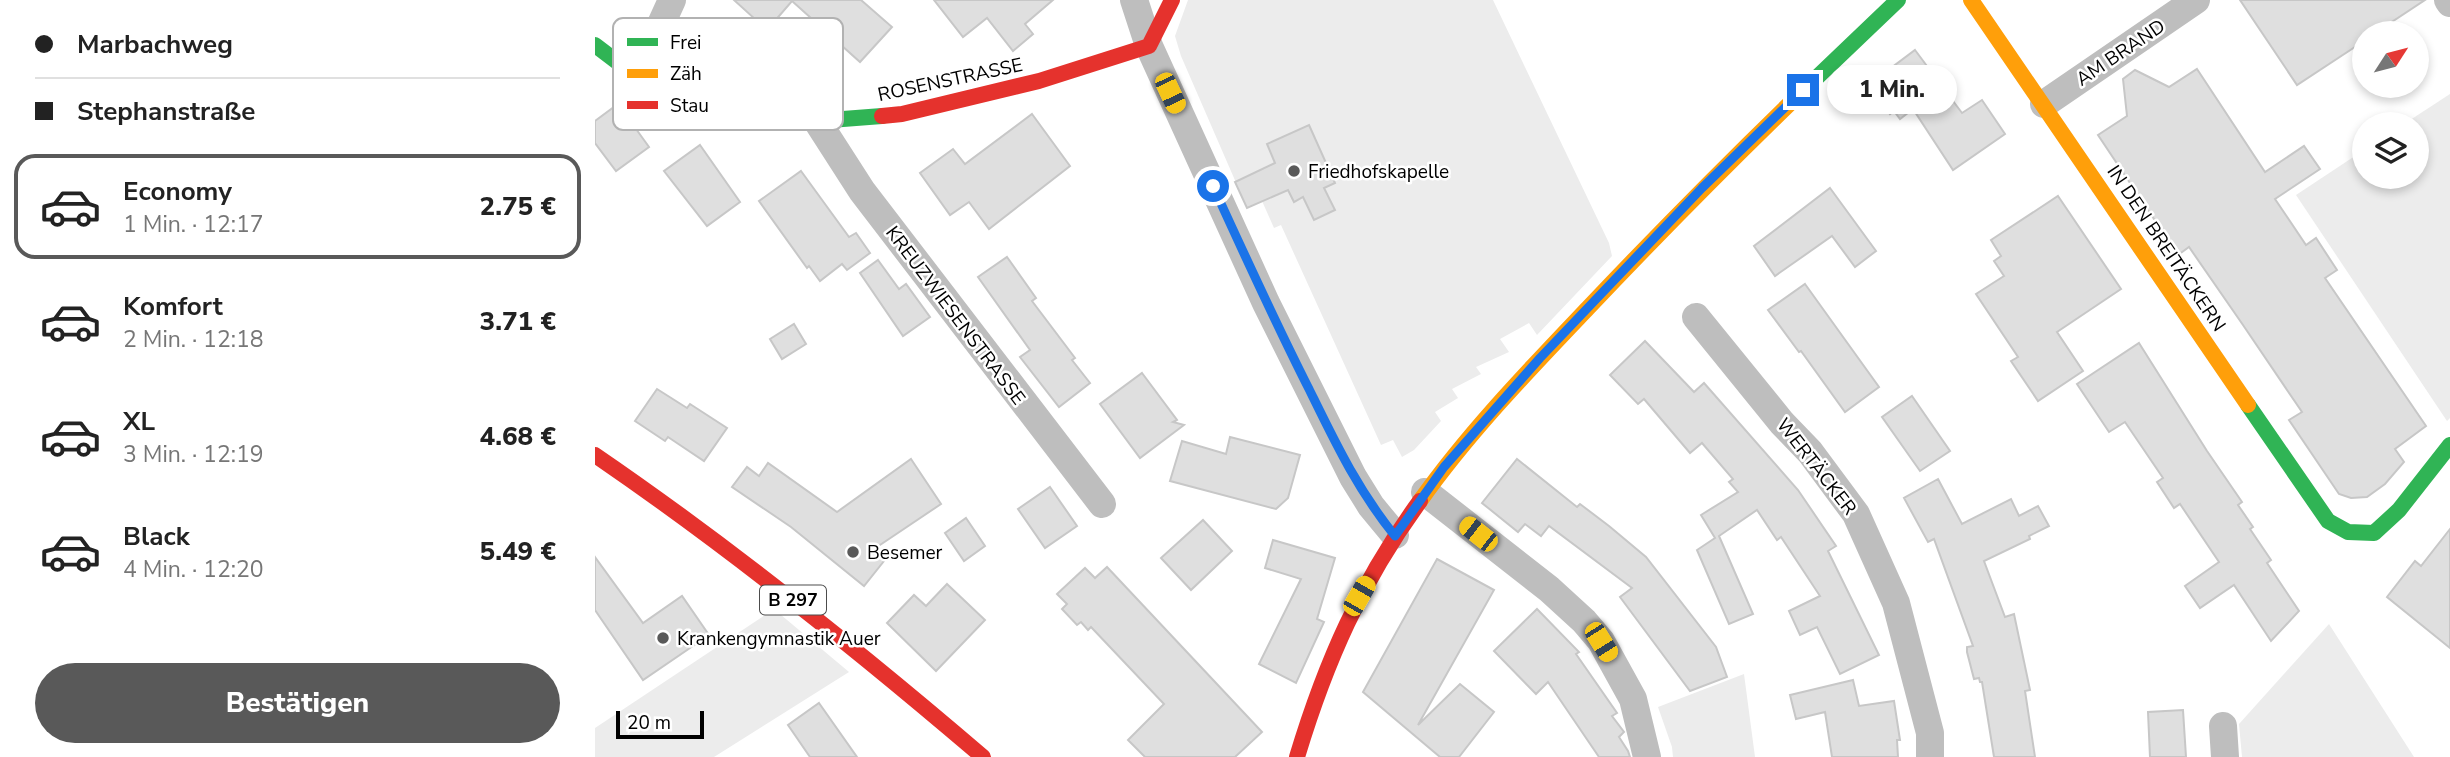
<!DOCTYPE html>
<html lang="de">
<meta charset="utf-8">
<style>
body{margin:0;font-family:"Nunito Sans",sans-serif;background:#f2f2f2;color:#222;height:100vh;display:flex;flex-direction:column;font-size:26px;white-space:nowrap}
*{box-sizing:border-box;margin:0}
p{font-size:23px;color:#767676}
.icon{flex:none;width:38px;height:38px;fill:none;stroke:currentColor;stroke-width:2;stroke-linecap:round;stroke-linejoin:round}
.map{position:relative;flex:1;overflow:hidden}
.side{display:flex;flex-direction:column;background:#fff;width:595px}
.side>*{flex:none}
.top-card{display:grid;align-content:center;height:154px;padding:0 35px;background:#fff}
.needle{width:46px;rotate:54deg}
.tools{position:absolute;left:1757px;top:21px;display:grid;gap:14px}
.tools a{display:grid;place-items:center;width:77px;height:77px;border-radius:50%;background:#fff;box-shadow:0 4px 10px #0003;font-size:35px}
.scale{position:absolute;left:21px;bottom:18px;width:88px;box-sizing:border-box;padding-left:7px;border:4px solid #000;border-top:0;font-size:19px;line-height:24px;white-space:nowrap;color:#000;-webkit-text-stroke:5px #fff;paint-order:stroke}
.end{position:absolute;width:32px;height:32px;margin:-16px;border:9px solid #1a73e8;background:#fff;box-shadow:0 0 0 4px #fff}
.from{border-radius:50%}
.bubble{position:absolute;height:49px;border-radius:24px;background:#fff;box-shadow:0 4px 10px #0003;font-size:23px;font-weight:800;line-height:49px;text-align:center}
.car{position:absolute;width:21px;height:42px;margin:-21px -10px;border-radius:9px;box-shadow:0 0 5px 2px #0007;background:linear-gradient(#f5c518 24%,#345 0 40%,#f5c518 0 76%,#345 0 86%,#f5c518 0)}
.top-card b{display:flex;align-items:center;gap:24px;height:66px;font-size:26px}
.top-card b+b{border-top:2px solid #e0e0e0}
.top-card i{width:18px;height:18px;background:#222}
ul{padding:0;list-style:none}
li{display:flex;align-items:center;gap:21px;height:105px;margin:0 14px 10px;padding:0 21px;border:4px solid transparent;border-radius:21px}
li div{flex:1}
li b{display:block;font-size:26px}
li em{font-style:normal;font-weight:800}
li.selected{border-color:#595959}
li>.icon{width:63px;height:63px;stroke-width:1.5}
.action{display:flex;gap:14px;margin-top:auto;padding:14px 35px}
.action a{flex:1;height:80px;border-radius:42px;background:#595959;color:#fff;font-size:28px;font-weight:800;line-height:80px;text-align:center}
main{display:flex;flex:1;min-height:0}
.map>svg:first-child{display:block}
.green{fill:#ececec}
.building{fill:#dfdfdf;stroke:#c7c7c7;stroke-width:2}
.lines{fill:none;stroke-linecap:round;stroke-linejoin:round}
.street{stroke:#bebebe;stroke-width:28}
.fast{stroke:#30b455;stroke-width:16}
.slow{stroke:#ff9f0a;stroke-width:16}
.jam{stroke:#e5322d;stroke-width:16}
.route{stroke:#1a73e8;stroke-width:9}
.poi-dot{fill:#595959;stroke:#fff;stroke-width:2.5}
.labels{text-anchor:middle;stroke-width:5;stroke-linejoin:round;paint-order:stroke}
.shield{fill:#fff;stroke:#4c4c4c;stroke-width:2}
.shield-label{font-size:18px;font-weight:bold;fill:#000}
.street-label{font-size:19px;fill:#000;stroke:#fff}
.poi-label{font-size:19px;fill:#000;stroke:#fff;text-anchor:start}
.key{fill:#fff;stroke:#b2b2b2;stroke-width:2}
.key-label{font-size:19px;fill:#000}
</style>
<main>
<section class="side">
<div class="top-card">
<b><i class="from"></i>Marbachweg</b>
<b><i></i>Stephanstraße</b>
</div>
<ul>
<li class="selected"><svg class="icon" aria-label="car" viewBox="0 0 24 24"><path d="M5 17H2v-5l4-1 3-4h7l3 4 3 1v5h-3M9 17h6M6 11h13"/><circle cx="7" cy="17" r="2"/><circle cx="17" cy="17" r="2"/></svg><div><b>Economy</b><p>1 Min. · 12:17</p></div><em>2.75 €</em></li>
<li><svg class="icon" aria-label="car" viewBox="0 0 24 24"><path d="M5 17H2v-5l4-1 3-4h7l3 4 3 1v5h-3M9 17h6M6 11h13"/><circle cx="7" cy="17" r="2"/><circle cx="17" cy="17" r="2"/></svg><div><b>Komfort</b><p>2 Min. · 12:18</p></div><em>3.71 €</em></li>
<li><svg class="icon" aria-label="car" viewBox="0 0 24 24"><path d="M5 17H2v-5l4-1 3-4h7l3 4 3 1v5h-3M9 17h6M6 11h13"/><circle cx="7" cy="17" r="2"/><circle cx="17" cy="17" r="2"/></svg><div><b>XL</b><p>3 Min. · 12:19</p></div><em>4.68 €</em></li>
<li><svg class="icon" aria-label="car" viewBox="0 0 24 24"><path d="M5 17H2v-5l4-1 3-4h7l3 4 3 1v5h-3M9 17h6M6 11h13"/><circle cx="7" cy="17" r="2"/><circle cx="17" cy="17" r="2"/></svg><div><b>Black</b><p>4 Min. · 12:20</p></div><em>5.49 €</em></li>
</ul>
<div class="action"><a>Bestätigen</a></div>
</section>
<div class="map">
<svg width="1855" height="757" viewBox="0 0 1855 757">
<rect width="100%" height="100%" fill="#fff"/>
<g class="green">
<polygon points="593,0 898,0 1014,243 1017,256 942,335 934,323 905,339 914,352 881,367 886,374 857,389 863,398 840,412 846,421 819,450 807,457 798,440 786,445 686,225 679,228 667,201 652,208 586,56 580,36"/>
<polygon points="1855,94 1855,418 1852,421 1701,195 1769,150 1769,177 1822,177 1822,124 1809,124"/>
<polygon points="179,609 254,672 119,757 0,757 0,728"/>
<polygon points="1734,624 1819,757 1647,757 1644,724"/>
<polygon points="1149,674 1160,757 1078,757 1077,747 1063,707"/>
</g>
<g class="building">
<polygon points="139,0 266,0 297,27 265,62 197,1 172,30"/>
<polygon points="339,0 458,0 430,24 438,34 418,51 392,18 368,37"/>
<polygon points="1645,0 1830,0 1780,33 1769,33 1769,41 1702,85"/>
<polygon points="1320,50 1367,113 1387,100 1410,134 1358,170 1318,109 1305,119 1299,111 1295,114 1280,95 1287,90 1280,80"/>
<polygon points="1602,69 1670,172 1709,146 1725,169 1680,199 1711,245 1721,238 1742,270 1730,278 1831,426 1800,449 1809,462 1790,484 1772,497 1756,498 1744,494 1694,420 1707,412 1648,325 1594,247 1583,255 1503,135 1532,116 1528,79 1540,70 1574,87"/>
<polygon points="23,104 54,147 21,171 0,143 0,121"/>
<polygon points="437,114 475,166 394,229 374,202 355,215 325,173 358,149 370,164"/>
<polygon points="714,125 740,183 729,188 740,210 719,220 708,197 699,202 693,190 652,208 640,182 680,163 672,144"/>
<polygon points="105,145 145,202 112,226 69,171"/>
<polygon points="206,171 254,237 261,233 275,253 252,270 247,264 225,281 214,266 212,268 164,201"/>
<polygon points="1235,188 1281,251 1260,267 1237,236 1180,276 1159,246"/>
<polygon points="1463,196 1526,289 1462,332 1488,371 1443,401 1416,361 1423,357 1381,294 1409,276 1399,261 1406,256 1396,240"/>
<polygon points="412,257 441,298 437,301 480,358 477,360 495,383 464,407 425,357 435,350 383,277"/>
<polygon points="283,260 304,289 311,284 335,317 308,336 265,273"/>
<polygon points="1210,284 1284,387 1250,412 1206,351 1204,352 1173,310"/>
<polygon points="199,324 211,344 187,359 175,339"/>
<polygon points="1050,341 1099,392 1109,383 1203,490 1241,546 1233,551 1284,655 1245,674 1222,627 1205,635 1194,611 1225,596 1186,537 1182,540 1162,510 1124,536 1158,614 1134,624 1102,550 1120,538 1106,515 1143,492 1134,482 1138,479 1107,443 1095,453 1049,399 1043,404 1015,375"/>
<polygon points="1544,343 1612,451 1647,502 1643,505 1658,527 1655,529 1676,560 1672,563 1704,611 1676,641 1639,585 1605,608 1590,586 1624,562 1585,504 1579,508 1562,482 1568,478 1530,422 1514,432 1482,384"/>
<polygon points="547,373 582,420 578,422 589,425 545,458 505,404"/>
<polygon points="62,389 92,408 95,404 132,428 109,461 73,437 70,441 40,421"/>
<polygon points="1317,396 1355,451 1325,471 1287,417"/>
<polygon points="635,437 705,455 693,498 681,509 575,481 587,441 631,454"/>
<polygon points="316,459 346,504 282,547 293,556 269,586 196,527 137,487 152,467 164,476 173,463 242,512"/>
<polygon points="922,459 982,507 985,504 1014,526 1051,557 1121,647 1132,677 1095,691 1025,597 1037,588 954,526 946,536 930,524 923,532 887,503"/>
<polygon points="1343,479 1367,524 1416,499 1424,516 1443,506 1454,526 1434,536 1435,539 1389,561 1410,617 1419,614 1435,690 1430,691 1440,757 1399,757 1387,682 1385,682 1384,678 1379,679 1372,652 1372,647 1378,646 1339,539 1333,542 1309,498"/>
<polygon points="455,487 482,526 450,548 423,509"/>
<polygon points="371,518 390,546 369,561 350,533"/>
<polygon points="608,520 637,551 596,590 566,558"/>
<polygon points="1855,529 1855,648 1792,597 1820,561 1826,566"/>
<polygon points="678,540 740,558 722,619 729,622 701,683 664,664 706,579 670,568"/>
<polygon points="0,557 48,623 87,596 114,635 48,680 0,610"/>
<polygon points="842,559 899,590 823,725 865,684 899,712 864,757 845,757 768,692"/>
<polygon points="512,567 667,732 640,757 550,757 533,740 569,704 496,627 493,630 486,622 482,625 467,609 472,604 462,594 490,568 500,578"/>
<polygon points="352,584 390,620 341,671 292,623 319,595 331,606"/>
<polygon points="942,609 984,652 981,654 1022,713 1017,716 1029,732 1024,737 1033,751 1035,757 1004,757 953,682 941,694 899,651"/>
<polygon points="1258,680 1264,706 1299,701 1305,740 1302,740 1303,757 1237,757 1230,712 1201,719 1195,695"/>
<polygon points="224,703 262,757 215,757 193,725"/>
<polygon points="1588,710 1591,757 1555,757 1553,712"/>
</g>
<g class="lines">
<g class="street">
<polyline points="539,0 554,46 671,303 758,477 776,506 800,535"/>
<polyline points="1853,0 1855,3"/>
<polyline points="42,77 77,0"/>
<polyline points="1449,104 1601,0"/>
<polyline points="222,121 267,191 507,504"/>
<polyline points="1101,317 1187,423 1215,452 1261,514 1301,603 1335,733 1335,757"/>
<polyline points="830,492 954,589 989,621 1006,641 1038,699 1052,757"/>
<polyline points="1628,726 1630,757"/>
</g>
<g class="fast">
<polyline points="0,45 42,77 87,96 132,110 222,121 287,116"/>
<polyline points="1214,85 1303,0"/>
<polyline points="1653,405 1733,521 1753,532 1779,533 1804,510 1855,445"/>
</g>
<g class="slow">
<polyline points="1376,0 1653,405"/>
<path d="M825,501C874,432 934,370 993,308C1065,232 1138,158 1214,85"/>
</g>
<g class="jam">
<polyline points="287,116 307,114 444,81 554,46 577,0"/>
<path d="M0,455C136,548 263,650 388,757"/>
<path d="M702,757C731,661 766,582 825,501"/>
</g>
</g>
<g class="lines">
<path class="route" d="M618,186C649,254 680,322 714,389C740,442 762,489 800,536L849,467L945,358L1107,188L1208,90"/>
</g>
<g class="poi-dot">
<circle cx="699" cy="171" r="7"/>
<circle cx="258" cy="552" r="7"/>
<circle cx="68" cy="638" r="7"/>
</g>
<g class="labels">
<rect class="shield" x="165" y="585.5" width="66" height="29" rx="5"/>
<g class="shield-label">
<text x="198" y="606">B 297</text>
</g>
<g class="street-label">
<text transform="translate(1525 52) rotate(-34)" y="7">AM BRAND</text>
<text transform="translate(355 79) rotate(-12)" y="7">ROSENSTRASSE</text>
<text transform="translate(1572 248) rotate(56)" y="7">IN DEN BREITÄCKERN</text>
<text transform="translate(361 315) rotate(53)" y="7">KREUZWIESENSTRASSE</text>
<text transform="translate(1222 466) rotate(52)" y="7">WERTÄCKER</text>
</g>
<g class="poi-label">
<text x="713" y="178">Friedhofskapelle</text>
<text x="272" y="559">Besemer</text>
<text x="82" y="645">Krankengymnastik Auer</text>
</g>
</g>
<rect x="18" y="18" width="230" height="112" rx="10" class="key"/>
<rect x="32" y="38" width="31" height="8" fill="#30b455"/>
<rect x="32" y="69" width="31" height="9" fill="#ff9f0a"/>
<rect x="32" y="101" width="31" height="8" fill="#e5322d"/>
<g class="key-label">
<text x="75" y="49">Frei</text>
<text x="75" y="80">Zäh</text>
<text x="75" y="112">Stau</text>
</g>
</svg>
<div class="tools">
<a><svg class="needle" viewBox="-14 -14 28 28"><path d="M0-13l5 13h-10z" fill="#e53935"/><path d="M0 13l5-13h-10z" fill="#767676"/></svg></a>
<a><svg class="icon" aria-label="layers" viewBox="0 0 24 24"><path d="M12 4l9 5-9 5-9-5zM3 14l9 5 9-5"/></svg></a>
</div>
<div class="scale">20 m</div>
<i class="end from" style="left:618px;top:186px"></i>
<i class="end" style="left:1208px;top:90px"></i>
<div class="bubble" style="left:1232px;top:65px;width:130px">1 Min.</div>
<i class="car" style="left:575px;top:93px;rotate:155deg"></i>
<i class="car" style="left:883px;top:534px;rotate:308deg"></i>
<i class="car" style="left:764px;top:596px;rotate:30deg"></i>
<i class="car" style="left:1006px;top:642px;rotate:148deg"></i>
</div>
</main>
